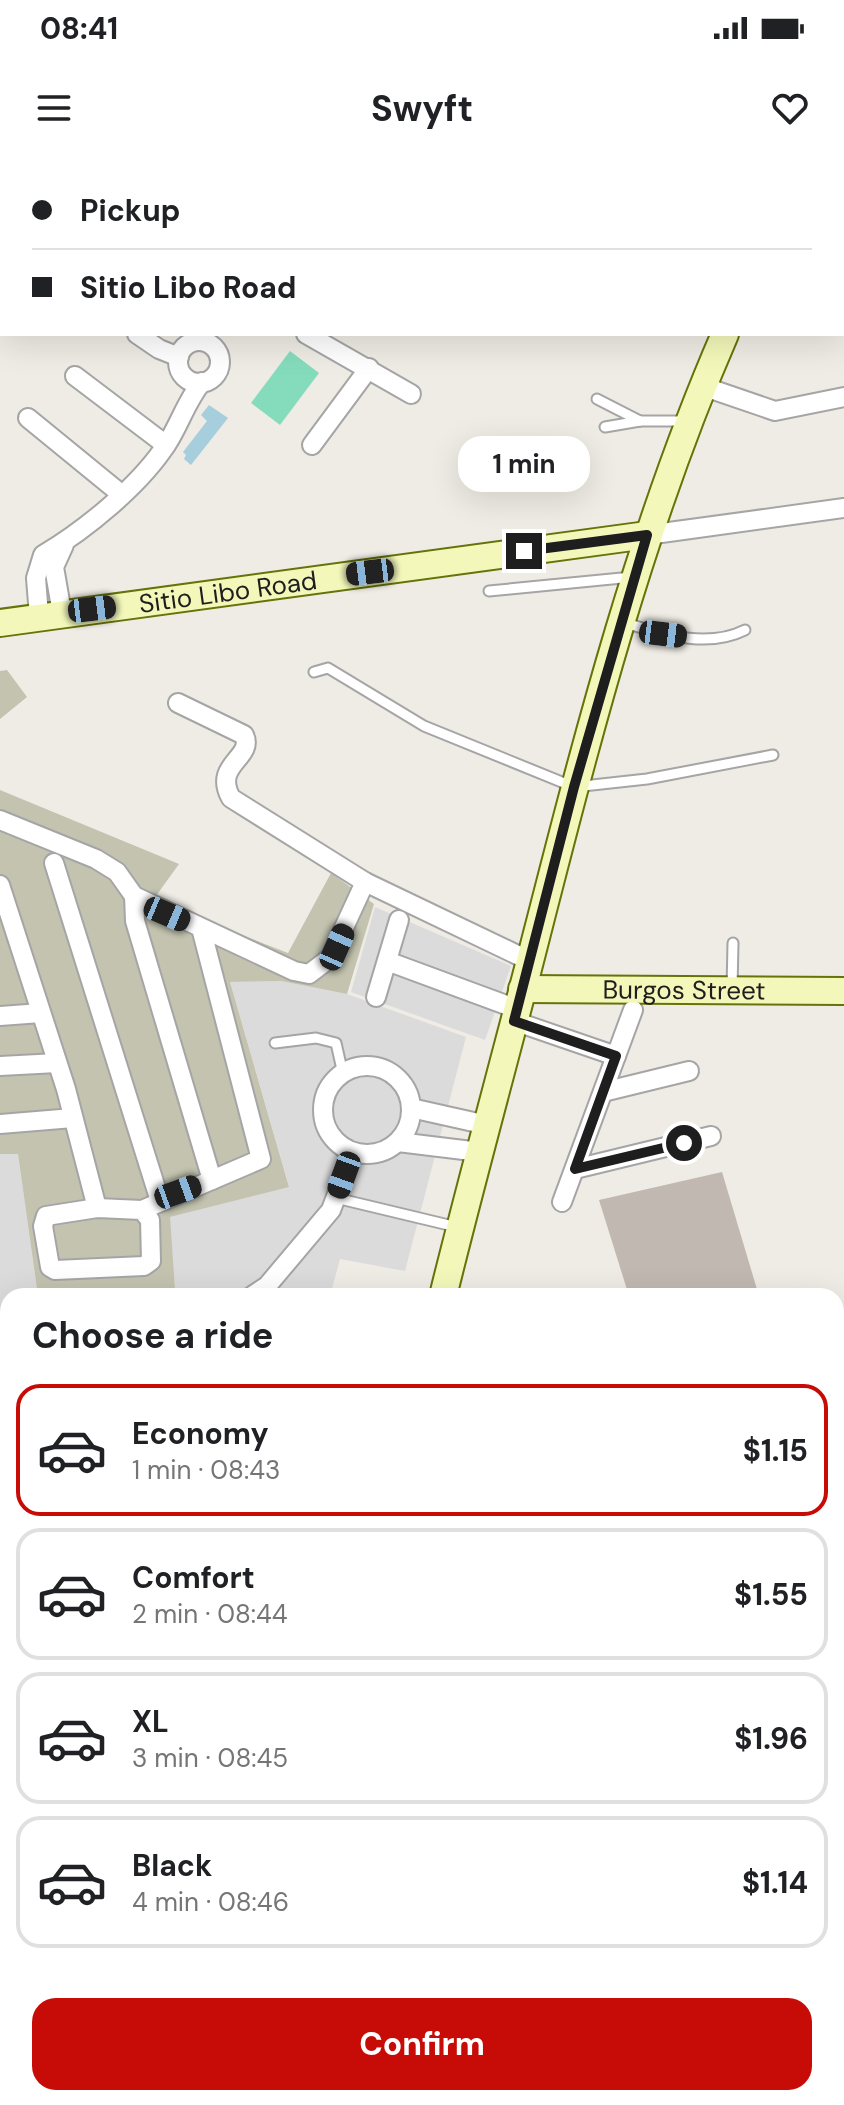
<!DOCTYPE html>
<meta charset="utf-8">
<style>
body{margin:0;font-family:"DM Sans",sans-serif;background:#f2f2f2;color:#202124;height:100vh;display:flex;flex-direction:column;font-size:30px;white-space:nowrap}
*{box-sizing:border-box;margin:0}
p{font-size:26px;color:#757577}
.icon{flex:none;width:44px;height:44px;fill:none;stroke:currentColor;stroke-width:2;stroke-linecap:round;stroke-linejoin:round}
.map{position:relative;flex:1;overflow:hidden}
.details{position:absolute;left:0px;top:1128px;width:844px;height:818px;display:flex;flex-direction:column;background:#fff;border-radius:24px 24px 0 0;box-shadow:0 8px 32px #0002}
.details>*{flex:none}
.top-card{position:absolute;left:0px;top:0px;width:844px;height:176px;box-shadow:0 8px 32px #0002;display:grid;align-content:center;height:176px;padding:0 32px;background:#fff}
.end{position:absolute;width:36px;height:36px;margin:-18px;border:10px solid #1e1e1e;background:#fff;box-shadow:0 0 0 4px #fff}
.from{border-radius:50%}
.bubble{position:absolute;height:56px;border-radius:24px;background:#fff;box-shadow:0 8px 32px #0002;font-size:26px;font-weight:700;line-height:56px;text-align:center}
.car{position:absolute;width:24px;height:48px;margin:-24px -12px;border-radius:10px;box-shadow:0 0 6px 2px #0007;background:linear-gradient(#222 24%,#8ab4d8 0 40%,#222 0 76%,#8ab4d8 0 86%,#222 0)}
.top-card b{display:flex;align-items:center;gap:28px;height:76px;font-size:30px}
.top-card b+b{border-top:2px solid #e0e0e0}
.top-card i{width:20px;height:20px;background:#202124}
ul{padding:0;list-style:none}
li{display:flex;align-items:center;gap:24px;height:132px;margin:0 16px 12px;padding:0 16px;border:4px solid #e0e0e0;border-radius:24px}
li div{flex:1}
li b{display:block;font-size:30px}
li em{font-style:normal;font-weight:700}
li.current{border-color:#c70b06}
li>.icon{width:72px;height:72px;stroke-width:1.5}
h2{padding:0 32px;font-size:36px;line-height:96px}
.action{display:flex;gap:16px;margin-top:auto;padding:16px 32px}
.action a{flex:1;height:92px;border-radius:24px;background:#c70b06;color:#fff;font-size:32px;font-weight:700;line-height:92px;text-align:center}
.status{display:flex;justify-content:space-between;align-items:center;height:56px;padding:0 40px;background:#fff;direction:ltr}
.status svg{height:22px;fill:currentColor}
header{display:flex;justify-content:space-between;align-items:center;height:104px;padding:0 32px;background:#fff;font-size:36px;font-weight:700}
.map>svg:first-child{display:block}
.residential{fill:#dcdbdb}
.construction{fill:#c3c3b0}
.pitch{fill:#85dcbd}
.water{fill:#a6cedc}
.building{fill:#c0b8b1}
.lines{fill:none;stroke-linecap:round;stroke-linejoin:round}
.lane-casing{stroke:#a5a5a5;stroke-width:13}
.street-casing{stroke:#a5a5a5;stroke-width:22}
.secondary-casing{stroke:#657308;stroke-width:30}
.lane{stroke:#fff;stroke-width:9}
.street{stroke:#fff;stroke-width:18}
.secondary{stroke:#f3f8ba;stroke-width:26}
.route{stroke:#1e1e1e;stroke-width:10}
.labels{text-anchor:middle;stroke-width:6;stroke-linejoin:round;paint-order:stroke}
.street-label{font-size:26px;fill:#1e1e1e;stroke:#fff}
</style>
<div class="status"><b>08:41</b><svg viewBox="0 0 49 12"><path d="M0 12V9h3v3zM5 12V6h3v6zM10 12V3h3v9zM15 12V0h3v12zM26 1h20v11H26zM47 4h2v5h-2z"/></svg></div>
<header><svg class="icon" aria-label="menu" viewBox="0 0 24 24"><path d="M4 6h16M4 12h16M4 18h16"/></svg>Swyft<svg class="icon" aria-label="heart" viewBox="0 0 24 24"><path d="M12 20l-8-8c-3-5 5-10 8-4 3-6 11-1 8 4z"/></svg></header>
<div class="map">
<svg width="844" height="1945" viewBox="0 0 844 1945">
<rect width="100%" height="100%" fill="#efece5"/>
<g class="residential">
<polygon points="375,747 511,806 485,880 351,832"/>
<polygon points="281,821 347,834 466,877 405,1111 340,1099 330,1136 96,1136 175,1129 169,1057 289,1026 230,822"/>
<polygon points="0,994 18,994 38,1136 8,1136 8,1374 0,1378"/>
<polygon points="844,1378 844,1562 836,1563 836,1380"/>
</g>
<g class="construction">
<polygon points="7,510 27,537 0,559 0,511"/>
<polygon points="0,630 179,704 153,740 288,793 331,713 374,744 347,834 281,821 230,822 289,1027 170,1057 175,1129 96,1136 38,1136 18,994 0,994"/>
</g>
<polygon class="pitch" points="290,191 319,213 280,265 251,243"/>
<polygon class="water" points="209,245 228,258 191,305 184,299 186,295 183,292 207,261 201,255"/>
<polygon class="building" points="722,1012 759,1136 629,1136 599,1040"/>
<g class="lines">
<defs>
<g id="lane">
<polyline points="597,239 640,261"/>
<polyline points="605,267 640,261 685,261"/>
<polyline points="489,431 632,417"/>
<path d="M625,463C663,474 707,489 745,470"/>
<polyline points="314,512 328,508 424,566 574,627 647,619 773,595"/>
<polyline points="732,829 733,783"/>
<polyline points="275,883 316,878 336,883 343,914"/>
<polyline points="336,1038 457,1067"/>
</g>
<g id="street">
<polyline points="137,0 137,2"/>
<polyline points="210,0 210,2"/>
<polyline points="259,0 263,2"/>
<polyline points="69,2 69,0"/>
<polyline points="0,128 2,130"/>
<polyline points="137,174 159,189 179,197"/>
<polyline points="306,174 411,234"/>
<circle cx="199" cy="202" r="21"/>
<polyline points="75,216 166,285"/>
<polyline points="702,226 775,251 844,237"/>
<polyline points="28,258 121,334"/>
<polyline points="312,285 369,208"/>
<polyline points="647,375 844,348"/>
<polyline points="62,453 54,407 64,385"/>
<path d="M39,456L36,418L43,395C85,370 141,325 168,282C180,263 187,240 202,222"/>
<path d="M178,543L244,575C255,598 212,604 231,638L365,722L530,801"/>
<polyline points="0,660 96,699 117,712 134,736 294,811 309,814 330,798 365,722"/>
<polyline points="54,703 160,1041"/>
<polyline points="0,725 66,929 97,1048"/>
<polyline points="134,736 135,761 212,1020"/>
<polyline points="387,801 517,849"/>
<polyline points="376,837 399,760"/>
<polyline points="0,856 41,853"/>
<polyline points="514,861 616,896"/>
<polyline points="0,906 57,903"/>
<circle cx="367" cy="950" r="44"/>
<polyline points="603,932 689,911"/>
<polyline points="411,948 487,965"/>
<polyline points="0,964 73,958"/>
<polyline points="398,982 480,992"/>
<polyline points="575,1009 711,976"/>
<polyline points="562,1042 633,850"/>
<polyline points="142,1050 150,1060 151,1101 144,1106 55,1110 50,1107 43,1066 46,1056 97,1048 142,1050 261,999 201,768"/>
<polyline points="252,1136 267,1126 331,1050 353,992"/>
<polyline points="0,1196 8,1196"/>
<polyline points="0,1421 8,1421"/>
<polyline points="836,1423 844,1450"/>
<polyline points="836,1486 844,1484"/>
<polyline points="0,1565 8,1565"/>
<polyline points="0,1632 8,1636"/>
<polyline points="0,1710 8,1707"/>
<polyline points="0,1781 8,1781"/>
<polyline points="836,1815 844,1823"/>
<polyline points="0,1926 8,1928"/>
<polyline points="34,1938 56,1945"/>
<polyline points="810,1938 819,1945"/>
</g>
<g id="secondary">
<polyline points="811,2 812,0"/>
<path id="s1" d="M0,463L647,375"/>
<path id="s2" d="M522,829L844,831"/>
<path d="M443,1136C471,1022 502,910 531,797C585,586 638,374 725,174"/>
<polyline points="335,1945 336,1938"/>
</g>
</defs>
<use href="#lane" class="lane-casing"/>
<use href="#street" class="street-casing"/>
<use href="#secondary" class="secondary-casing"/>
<use href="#lane" class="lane"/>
<use href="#street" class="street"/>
<use href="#secondary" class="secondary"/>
</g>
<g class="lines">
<polyline class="route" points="524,391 647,375 574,627 514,861 616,896 575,1009 684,983"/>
</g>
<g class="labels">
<g class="street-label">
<text dy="9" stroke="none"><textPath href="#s1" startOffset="230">Sitio Libo Road</textPath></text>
<text dy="9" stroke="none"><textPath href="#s2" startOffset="162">Burgos Street</textPath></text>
</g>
</g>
</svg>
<i class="end from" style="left:684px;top:983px"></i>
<i class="end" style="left:524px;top:391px"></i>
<div class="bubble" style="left:458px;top:276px;width:132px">1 min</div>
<i class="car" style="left:370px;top:412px;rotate:263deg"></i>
<i class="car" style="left:92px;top:449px;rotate:83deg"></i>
<i class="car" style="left:663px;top:474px;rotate:97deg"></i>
<i class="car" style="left:167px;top:754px;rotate:113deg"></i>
<i class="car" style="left:337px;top:787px;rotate:24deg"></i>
<i class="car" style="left:344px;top:1015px;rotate:200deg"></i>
<i class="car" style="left:178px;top:1032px;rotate:70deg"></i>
<div class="top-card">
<b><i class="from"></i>Pickup</b>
<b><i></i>Sitio Libo Road</b>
</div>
<section class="details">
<h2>Choose a ride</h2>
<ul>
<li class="current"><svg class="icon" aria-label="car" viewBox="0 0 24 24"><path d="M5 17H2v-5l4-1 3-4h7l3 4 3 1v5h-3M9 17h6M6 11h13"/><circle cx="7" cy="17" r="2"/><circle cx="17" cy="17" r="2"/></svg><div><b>Economy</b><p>1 min · 08:43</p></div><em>$1.15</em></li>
<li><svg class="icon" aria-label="car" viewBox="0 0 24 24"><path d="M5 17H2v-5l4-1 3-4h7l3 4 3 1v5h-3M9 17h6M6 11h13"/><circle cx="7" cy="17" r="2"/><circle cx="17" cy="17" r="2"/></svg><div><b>Comfort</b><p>2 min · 08:44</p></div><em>$1.55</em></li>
<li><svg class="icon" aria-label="car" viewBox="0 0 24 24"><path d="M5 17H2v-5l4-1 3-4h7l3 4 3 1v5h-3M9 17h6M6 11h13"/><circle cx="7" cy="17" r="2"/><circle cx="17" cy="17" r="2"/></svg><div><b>XL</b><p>3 min · 08:45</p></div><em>$1.96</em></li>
<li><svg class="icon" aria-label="car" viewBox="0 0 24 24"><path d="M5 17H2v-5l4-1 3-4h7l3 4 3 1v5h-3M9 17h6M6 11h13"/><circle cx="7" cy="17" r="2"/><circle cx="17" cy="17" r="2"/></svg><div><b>Black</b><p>4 min · 08:46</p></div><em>$1.14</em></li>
</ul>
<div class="action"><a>Confirm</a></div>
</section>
</div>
